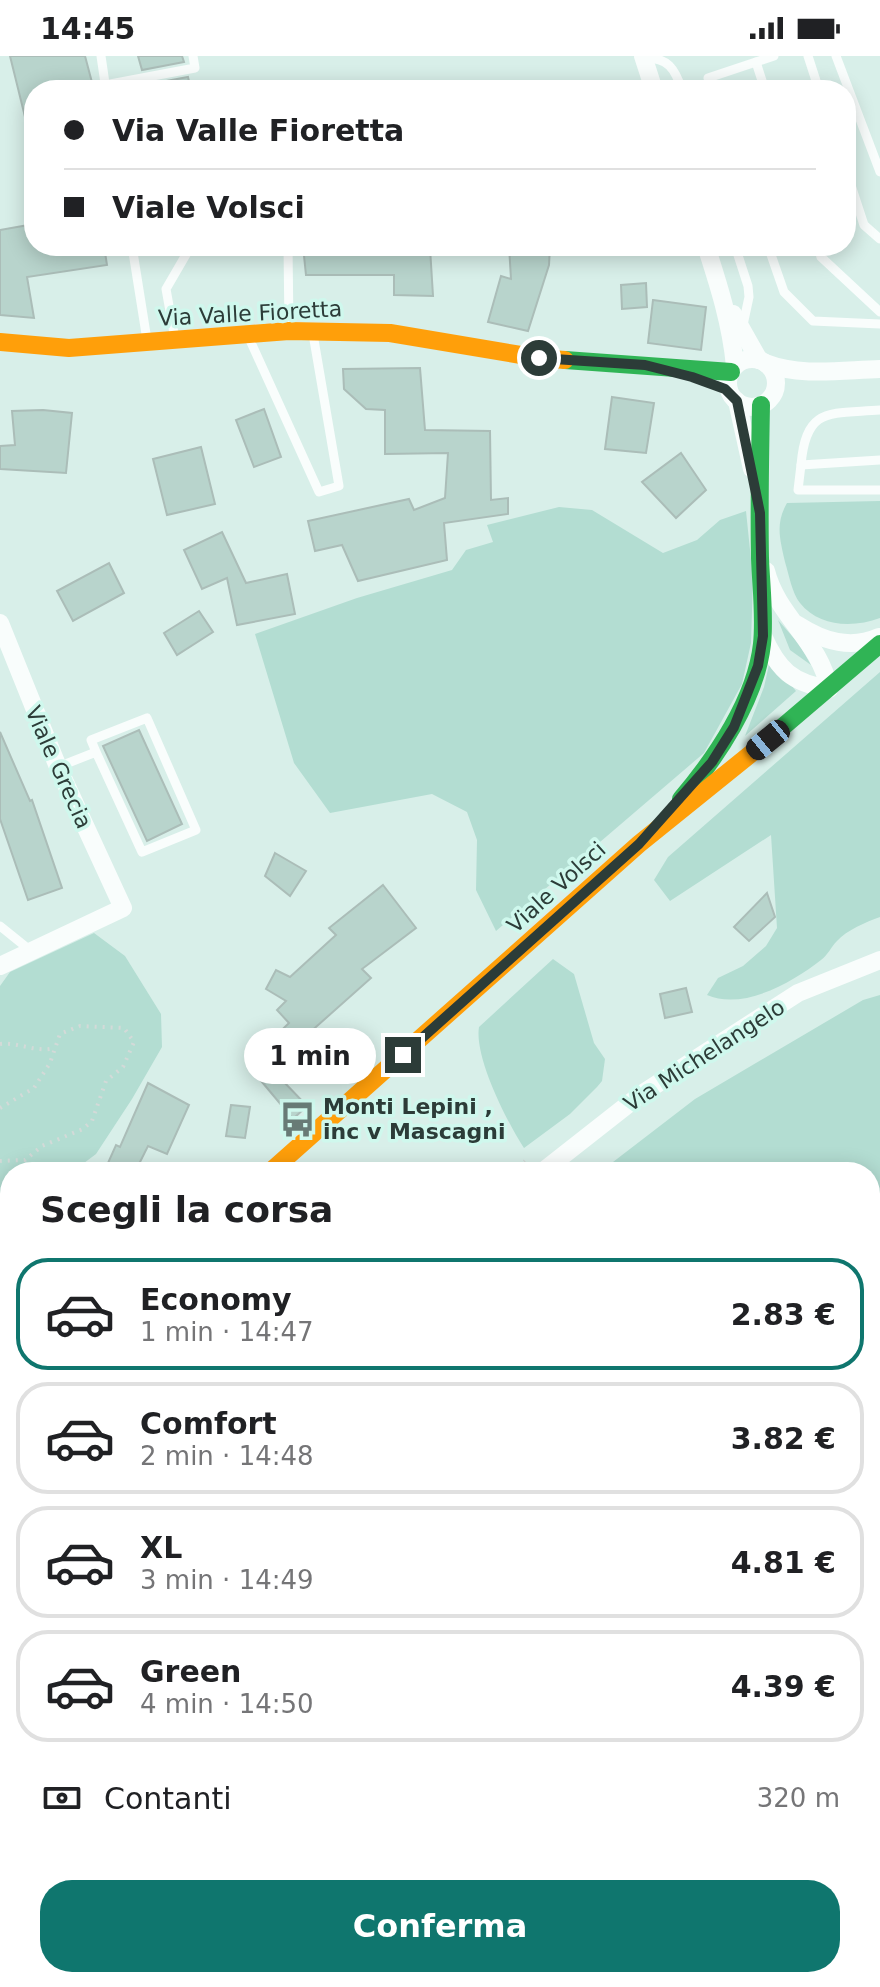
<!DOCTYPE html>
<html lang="it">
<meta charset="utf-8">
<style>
body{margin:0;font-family:"DejaVu Sans",sans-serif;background:#f6f6f6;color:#202124;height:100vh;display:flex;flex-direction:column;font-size:30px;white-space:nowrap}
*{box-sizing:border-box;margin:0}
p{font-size:26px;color:#757577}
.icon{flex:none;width:44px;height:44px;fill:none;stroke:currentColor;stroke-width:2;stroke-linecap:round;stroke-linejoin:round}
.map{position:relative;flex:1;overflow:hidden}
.side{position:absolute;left:0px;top:1106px;width:880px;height:826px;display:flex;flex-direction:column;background:#fff;border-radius:32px 32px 0 0;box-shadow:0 4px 20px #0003}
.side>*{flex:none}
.banner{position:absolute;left:24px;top:24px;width:832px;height:176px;border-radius:32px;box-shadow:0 4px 20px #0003;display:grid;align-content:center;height:176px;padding:0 40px;background:#fff}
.end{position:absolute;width:36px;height:36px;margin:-18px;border:10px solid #2c3c38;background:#fff;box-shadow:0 0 0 4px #fff}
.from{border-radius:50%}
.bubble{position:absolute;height:56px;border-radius:28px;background:#fff;box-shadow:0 4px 20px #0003;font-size:26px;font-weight:700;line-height:56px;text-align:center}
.car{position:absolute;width:24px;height:48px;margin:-24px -12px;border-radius:10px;box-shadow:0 0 6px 2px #0007;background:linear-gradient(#222 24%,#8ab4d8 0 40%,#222 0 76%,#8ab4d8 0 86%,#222 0)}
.banner b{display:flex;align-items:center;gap:28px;height:76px;font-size:30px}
.banner b+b{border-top:2px solid #e0e0e0}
.banner i{width:20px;height:20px;background:#202124}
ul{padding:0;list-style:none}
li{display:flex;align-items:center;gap:24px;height:112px;margin:0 16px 12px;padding:0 24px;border:4px solid #e0e0e0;border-radius:32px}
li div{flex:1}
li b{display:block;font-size:30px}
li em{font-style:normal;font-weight:700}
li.selected{border-color:#0f766e}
li>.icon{width:72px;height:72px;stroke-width:1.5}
h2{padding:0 40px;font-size:36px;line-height:96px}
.pay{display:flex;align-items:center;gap:20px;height:88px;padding:0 40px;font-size:30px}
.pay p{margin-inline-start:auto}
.primary-button{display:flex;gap:16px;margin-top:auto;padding:16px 40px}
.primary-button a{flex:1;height:92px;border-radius:32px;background:#0f766e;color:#fff;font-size:32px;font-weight:700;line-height:92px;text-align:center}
.status{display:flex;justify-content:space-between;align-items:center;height:56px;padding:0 40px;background:#fff;direction:ltr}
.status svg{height:22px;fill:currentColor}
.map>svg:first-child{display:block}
.green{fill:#b3ddd2}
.building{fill:#b8d4cc;stroke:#abbdb8;stroke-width:2}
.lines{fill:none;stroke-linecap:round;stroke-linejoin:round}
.path{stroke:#d3dad8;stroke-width:4;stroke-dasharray:2 6;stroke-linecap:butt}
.lane{stroke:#f9fdfc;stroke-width:9}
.street{stroke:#f9fdfc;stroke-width:18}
.fast{stroke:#30b455;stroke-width:18}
.slow{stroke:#ff9f0a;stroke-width:18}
.route{stroke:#2c3c38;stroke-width:10}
.labels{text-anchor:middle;stroke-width:7;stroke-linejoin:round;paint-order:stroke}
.street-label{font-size:22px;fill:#2c3c38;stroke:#cff8ed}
.poi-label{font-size:22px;font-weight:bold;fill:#2c3c38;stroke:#cff8ed;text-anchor:start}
</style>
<div class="status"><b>14:45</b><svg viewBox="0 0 49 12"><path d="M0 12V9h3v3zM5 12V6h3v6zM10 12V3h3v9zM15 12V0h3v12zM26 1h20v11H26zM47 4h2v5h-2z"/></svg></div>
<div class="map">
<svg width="880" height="1931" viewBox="0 0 880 1931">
<rect width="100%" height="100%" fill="#d8efe9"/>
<g class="green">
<path d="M880,445V562C853,572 819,571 800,547C792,537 789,519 785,506C780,483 775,468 787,447Z"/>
<polygon points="559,451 592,454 663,497 697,484 720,464 746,455 753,523 751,587 742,628 704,697 496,875 476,834 477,784 467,756 432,738 330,757 294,707 255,578 357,542 452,514 466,494 493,486 487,469"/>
<polygon points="778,564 799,588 811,609 790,594"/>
<polygon points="770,604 796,635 745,680 764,631"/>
<path d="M880,616V861C866,866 847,874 837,885C831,891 828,899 821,904C793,926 743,955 707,939L718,922L743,910L766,890L777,872L771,779L670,845L654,824L668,801Z"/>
<polygon points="94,877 125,900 161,958 162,991 132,1043 96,1098 72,1116 47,1116 41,1112 35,1116 10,1116 10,1133 0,1140 0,930 10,916"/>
<path d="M553,903L574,918L594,987L605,1003L602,1025L597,1031L570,1058L524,1092C507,1066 474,1001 479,971Z"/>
<polygon points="880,939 880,1641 870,1643 870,1116 600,1116 695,1043 863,944"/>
<polygon points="880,1713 880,1931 549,1931 562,1922 870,1922 870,1715"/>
<polygon points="387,1922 429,1922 416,1931 383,1931"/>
</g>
<g class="building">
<polygon points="10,0 85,0 94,34 34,34 34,72 28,73"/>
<polygon points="138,0 182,0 184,6 142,14"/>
<polygon points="188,21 191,34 147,34 145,29"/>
<polygon points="34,168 34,190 104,190 107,209 27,221 34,262 0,259 0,174"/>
<polygon points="303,190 363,190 363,194 430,192 433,240 394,239 394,219 306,219"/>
<polygon points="509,190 550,190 549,209 528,275 488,266 501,220 511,223"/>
<polygon points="646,227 647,251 622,253 621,229"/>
<polygon points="653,244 706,251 701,294 648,287"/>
<polygon points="420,312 425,374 490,375 491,444 508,442 508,458 444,467 447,504 358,525 342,489 315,495 308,465 409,443 414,454 445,442 448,397 385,398 385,354 366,353 344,333 343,313"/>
<polygon points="612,341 654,347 646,397 605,393"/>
<polygon points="264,353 281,401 254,411 236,364"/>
<polygon points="43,354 72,357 66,417 0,413 0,390 15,389 12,355"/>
<polygon points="201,391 215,448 167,459 153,403"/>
<polygon points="681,397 706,434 676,462 642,426"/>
<polygon points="222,476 246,527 287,518 295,558 237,569 227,522 202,533 184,494"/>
<polygon points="109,507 124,537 73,565 57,535"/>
<polygon points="199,555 213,576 177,599 164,577"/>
<polygon points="139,674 182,768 147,785 103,690"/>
<polygon points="0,676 30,745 32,744 62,832 28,844 0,763"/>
<polygon points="275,797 306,815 290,840 265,820"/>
<polygon points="383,829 416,872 362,913 371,922 308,978 316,993 282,1024 307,1050 293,1063 257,1020 267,1011 257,998 289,967 277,954 286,945 266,933 276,914 290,921 336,879 329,872"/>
<polygon points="767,837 775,861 749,885 734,871"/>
<polygon points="686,932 692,956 665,962 660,938"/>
<polygon points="148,1027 189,1049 167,1098 148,1090 135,1116 104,1116 116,1089 120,1091"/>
<polygon points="231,1049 250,1051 245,1082 226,1080"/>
</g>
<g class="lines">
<g class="path">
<path d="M0,988C20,986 35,997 55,992"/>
<polyline points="0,1052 34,1032 50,1007 60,978 80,970 124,972 134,986 123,1011 106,1025 92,1065 83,1073 42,1090 25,1104 0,1105"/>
<polyline points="512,1116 525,1105"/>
<polyline points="515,1931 527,1922"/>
</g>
<g class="lane">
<polyline points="101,0 106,34"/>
<polyline points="808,0 819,34"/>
<polyline points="836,0 880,116"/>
<path d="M644,2C668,1 675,13 682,34"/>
<polyline points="756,6 765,34"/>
<polyline points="105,29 195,12 193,0"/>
<polyline points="712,34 708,22 774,0"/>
<polyline points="846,114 864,169 880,183"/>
<polyline points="132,190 147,284"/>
<polyline points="288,190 289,272"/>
<polyline points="735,190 748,230 749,241 743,269"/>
<polyline points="768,190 784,236 813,265 880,268"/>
<polyline points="818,190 821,201 880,256"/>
<polyline points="249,282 319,436 339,430 313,278"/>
<polyline points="175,283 166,233 191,190"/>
<path d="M880,354C830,358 806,350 801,409L880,404"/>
<polyline points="801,409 798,434 880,434"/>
<polyline points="58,711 96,696 91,684 147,662 196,774 142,796 96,696"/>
<polyline points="0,870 31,895"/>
<polyline points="608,1922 631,1931"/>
<polyline points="565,1931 578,1922"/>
</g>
<g class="street">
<polyline points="643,0 654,34"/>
<path d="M706,190C719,230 731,268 735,310"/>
<polyline points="733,258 759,304"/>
<circle cx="752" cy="327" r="24"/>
<path d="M765,307C801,321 842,314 880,313"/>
<polyline points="737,345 752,413"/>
<polyline points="0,567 58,711 123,852 0,910"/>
<path d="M798,569C823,585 850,594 879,581"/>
<path d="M763,580C778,614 792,627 829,633C821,586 777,560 766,515"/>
<polyline points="542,1116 640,1039 798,937 880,904"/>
<polyline points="0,1542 10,1534"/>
<polyline points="870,1674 880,1672"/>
<polyline points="0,1929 4,1931"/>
<polyline points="479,1931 492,1922"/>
</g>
<g class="fast">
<polyline points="565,304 731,316"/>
<polyline points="758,692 880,588"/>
<path d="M681,743C716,702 756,643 762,588C765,560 761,530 760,502C759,451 760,400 761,349"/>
<polyline points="0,1296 10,1291"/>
</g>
<g class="slow">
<polyline points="0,286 69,292 289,275 390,277 539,302 565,304"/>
<polyline points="270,1116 639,788 758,692"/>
</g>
</g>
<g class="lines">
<polyline class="route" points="403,999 639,788 712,706 734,671 758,610 763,580 760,457 737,345 725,333 692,321 645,309 539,302"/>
</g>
<defs>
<symbol id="bus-bare" viewBox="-9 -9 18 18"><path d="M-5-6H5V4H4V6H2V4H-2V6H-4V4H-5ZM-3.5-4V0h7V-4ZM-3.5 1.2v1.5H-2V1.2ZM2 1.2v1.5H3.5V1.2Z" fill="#687b76" stroke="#cff8ed" stroke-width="2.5" paint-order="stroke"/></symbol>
</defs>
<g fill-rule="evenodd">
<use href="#bus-bare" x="272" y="1038" width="51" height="51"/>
</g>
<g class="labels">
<g class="street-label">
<text transform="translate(250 257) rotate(-3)" y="8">Via Valle Fioretta</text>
<text transform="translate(59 711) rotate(66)" y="8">Viale Grecia</text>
<text transform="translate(556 831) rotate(-42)" y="8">Viale Volsci</text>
<text transform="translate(704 999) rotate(-33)" y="8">Via Michelangelo</text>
</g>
<g class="poi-label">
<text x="323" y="1058">Monti Lepini ,<tspan x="323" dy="25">inc v Mascagni</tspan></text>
</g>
</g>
</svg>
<i class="end from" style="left:539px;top:302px"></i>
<i class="end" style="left:403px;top:999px"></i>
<div class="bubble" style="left:244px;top:972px;width:132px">1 min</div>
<i class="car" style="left:768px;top:684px;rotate:231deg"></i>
<div class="banner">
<b><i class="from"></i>Via Valle Fioretta</b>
<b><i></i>Viale Volsci</b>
</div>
<section class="side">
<h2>Scegli la corsa</h2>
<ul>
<li class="selected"><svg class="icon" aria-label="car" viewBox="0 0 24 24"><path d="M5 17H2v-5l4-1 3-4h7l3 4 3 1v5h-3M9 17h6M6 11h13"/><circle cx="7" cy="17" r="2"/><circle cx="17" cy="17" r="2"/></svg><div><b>Economy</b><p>1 min · 14:47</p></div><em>2.83 €</em></li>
<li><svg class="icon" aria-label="car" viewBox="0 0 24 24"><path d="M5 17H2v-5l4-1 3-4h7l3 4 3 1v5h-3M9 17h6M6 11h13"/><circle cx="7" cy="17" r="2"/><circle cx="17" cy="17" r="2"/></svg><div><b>Comfort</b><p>2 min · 14:48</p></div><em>3.82 €</em></li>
<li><svg class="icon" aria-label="car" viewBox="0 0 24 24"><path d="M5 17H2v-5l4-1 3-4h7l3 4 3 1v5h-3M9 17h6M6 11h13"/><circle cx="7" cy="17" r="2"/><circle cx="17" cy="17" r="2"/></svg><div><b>XL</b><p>3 min · 14:49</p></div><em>4.81 €</em></li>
<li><svg class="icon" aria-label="car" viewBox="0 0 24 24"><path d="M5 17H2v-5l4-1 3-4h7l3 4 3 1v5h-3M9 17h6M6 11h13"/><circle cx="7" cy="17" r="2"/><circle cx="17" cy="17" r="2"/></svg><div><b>Green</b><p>4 min · 14:50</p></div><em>4.39 €</em></li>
</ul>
<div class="pay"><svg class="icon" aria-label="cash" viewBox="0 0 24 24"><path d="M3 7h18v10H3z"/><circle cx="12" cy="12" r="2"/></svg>Contanti<p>320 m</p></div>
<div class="primary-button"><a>Conferma</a></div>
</section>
</div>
